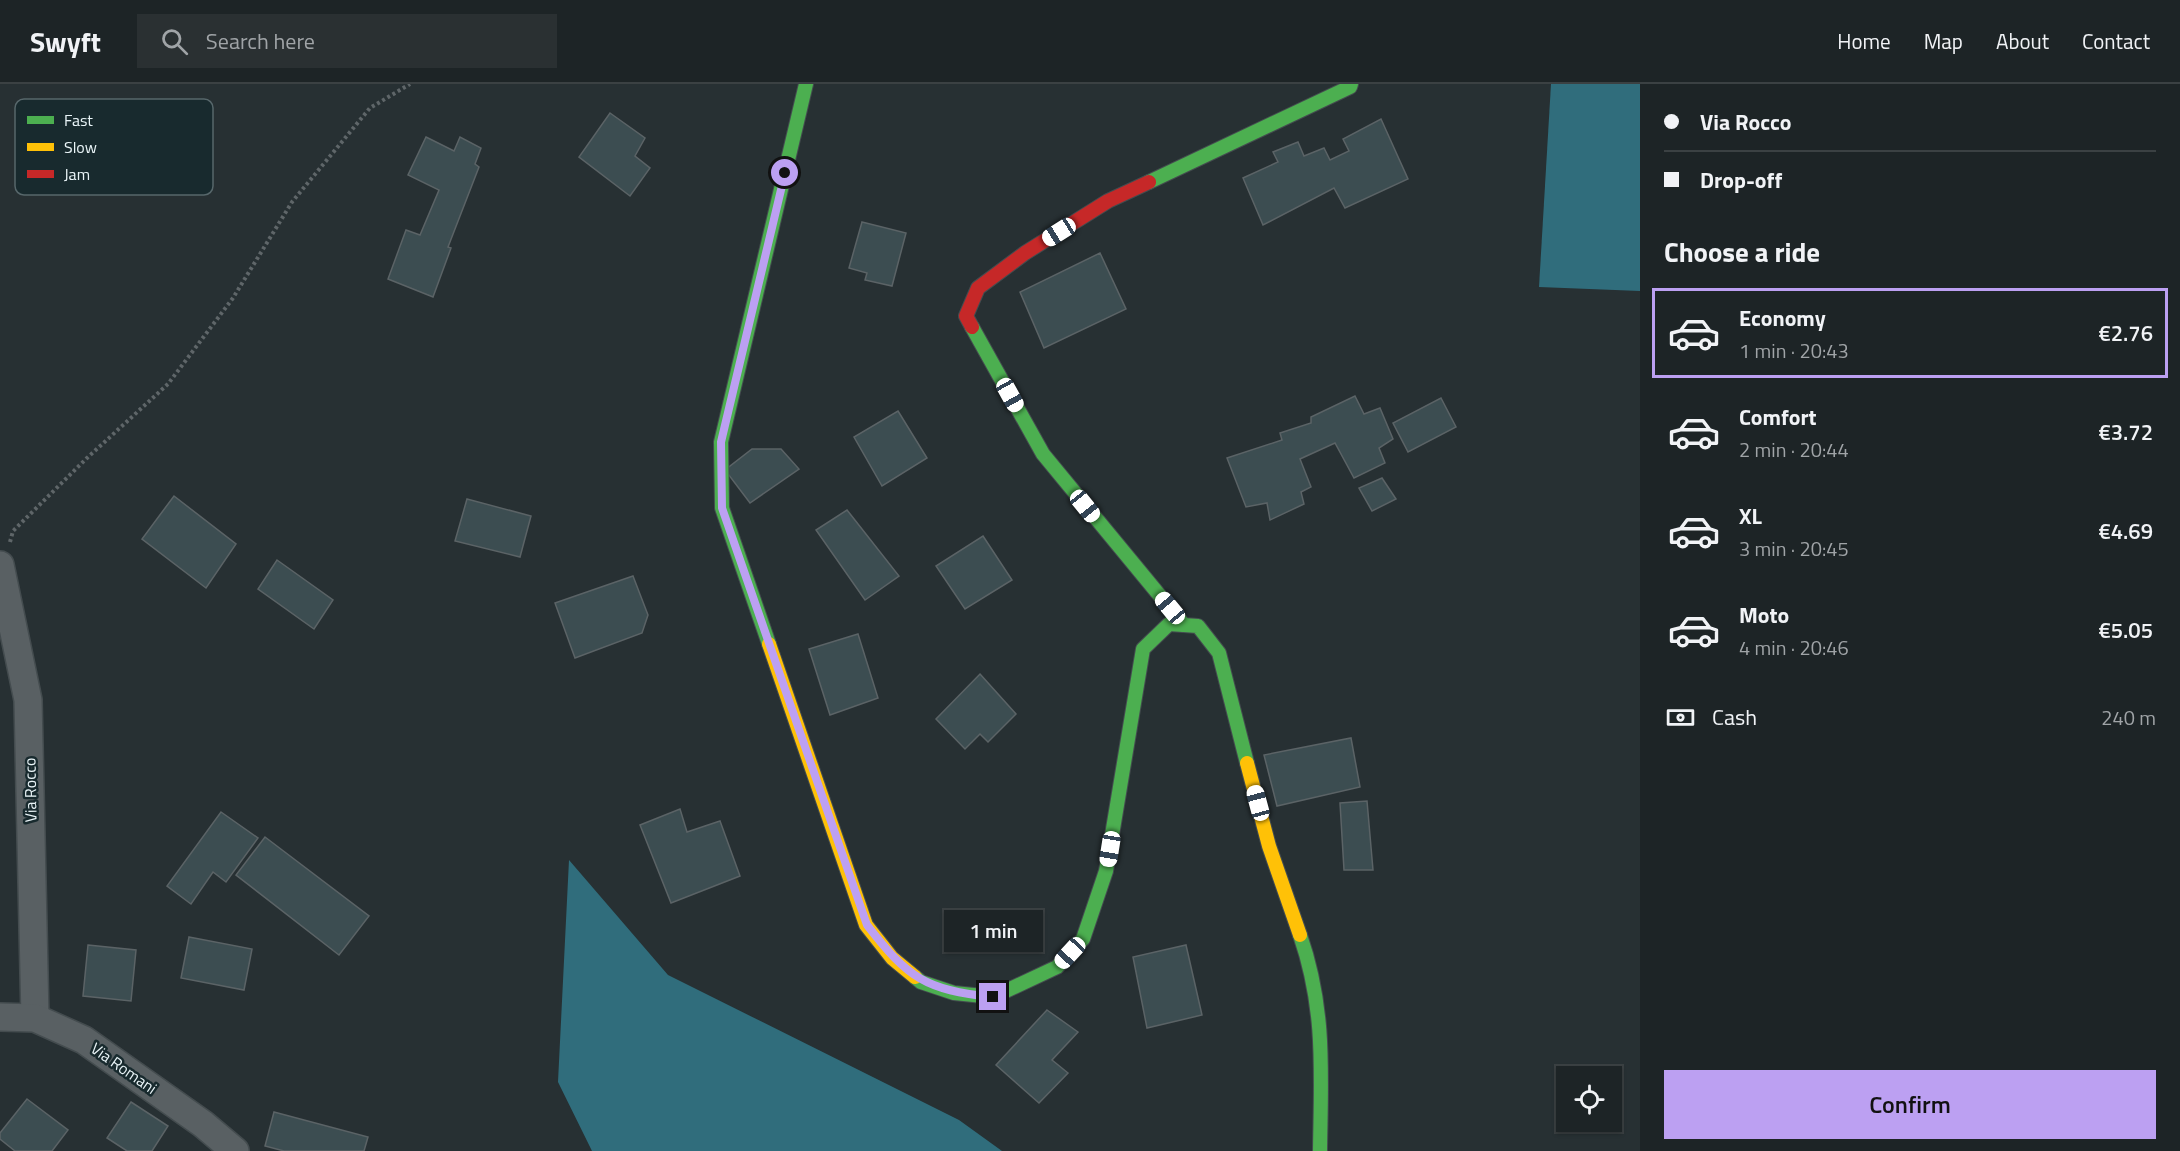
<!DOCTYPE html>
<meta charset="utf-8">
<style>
body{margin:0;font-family:"Titillium Web",sans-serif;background:#2a3032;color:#f1f3f6;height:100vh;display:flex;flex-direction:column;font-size:22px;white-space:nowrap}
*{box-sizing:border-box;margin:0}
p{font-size:20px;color:#a0a4a7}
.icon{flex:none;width:33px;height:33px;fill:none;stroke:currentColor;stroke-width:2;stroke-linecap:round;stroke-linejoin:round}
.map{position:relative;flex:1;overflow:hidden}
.drawer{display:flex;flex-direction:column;background:#1d2426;width:540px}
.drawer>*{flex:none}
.hud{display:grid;align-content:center;height:132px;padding:0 24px;background:#1d2426}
.tools{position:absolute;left:1556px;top:982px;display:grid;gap:12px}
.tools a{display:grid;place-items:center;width:66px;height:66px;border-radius:0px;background:#1d2426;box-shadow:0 2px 4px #0004,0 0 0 2px #3b4143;font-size:30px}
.end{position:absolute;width:27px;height:27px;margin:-14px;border:8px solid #bca0f2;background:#111;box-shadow:0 0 0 3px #111}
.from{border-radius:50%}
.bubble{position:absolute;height:42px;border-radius:0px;background:#1d2426;box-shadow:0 2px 4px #0004,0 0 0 2px #3b4143;font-size:20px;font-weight:600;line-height:42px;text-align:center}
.car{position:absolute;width:18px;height:36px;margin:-18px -9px;border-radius:8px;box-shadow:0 0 4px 2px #0007;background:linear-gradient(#fff 24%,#345 0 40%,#fff 0 76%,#345 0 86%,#fff 0)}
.hud b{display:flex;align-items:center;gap:21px;height:57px;font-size:22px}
.hud b+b{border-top:2px solid #3b4143}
.hud i{width:15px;height:15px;background:#f1f3f6}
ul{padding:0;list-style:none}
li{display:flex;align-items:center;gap:18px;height:90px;margin:0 12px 9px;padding:0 12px;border:3px solid transparent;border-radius:0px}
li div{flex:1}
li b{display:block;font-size:22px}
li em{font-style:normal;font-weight:600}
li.selected{border-color:#bca0f2}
li>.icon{width:54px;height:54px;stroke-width:1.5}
h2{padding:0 24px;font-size:27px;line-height:72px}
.pay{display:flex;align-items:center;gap:15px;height:66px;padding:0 24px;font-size:22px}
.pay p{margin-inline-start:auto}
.button{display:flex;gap:12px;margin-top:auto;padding:12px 24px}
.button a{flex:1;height:69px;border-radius:0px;background:#bca0f2;color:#111;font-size:24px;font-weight:600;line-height:69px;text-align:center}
header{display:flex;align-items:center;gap:36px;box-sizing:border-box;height:84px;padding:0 30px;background:#1d2426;border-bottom:2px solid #3b4143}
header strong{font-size:28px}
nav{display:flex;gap:33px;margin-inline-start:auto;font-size:21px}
.search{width:420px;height:54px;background:#2a3032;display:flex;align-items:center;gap:15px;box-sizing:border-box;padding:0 21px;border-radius:0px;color:#a0a4a7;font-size:22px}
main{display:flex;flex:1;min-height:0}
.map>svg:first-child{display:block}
.forest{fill:#306d7c}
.building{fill:#3c4d51;stroke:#5b6366;stroke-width:1.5}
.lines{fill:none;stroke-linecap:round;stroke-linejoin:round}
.street-casing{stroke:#444c4f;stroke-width:30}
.fast-casing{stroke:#444c4f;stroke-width:16}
.slow-casing{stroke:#444c4f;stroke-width:16}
.jam-casing{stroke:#444c4f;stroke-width:16}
.path{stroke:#5f6669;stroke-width:4;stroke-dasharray:3 3;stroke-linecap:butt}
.street{stroke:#596063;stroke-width:27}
.fast{stroke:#4caf50;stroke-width:14}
.slow{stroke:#ffc107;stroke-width:14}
.jam{stroke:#c62828;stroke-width:14}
.route{stroke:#bca0f2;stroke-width:8}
.labels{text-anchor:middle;stroke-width:5;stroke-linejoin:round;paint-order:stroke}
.street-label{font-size:16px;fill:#eaf5f8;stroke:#182a2e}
.key{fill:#182a2e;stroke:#57676b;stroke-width:1.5}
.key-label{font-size:16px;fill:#eaf5f8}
</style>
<header>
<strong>Swyft</strong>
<div class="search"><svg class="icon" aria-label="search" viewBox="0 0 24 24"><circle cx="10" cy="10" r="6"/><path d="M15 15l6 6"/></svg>Search here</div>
<nav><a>Home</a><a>Map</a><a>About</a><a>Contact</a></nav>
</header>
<main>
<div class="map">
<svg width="1640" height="1067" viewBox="0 0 1640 1067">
<rect width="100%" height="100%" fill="#273033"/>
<g class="forest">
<polygon points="1551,0 1640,0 1640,207 1539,203"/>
<polygon points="569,776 668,891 959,1036 1002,1067 592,1067 558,998"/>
</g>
<g class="building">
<polygon points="610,29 645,54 635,72 650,84 630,112 579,73"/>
<polygon points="1381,35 1408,95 1345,124 1334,104 1263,141 1243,94 1278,78 1273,68 1298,58 1304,72 1324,64 1330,76 1349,67 1343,55"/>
<polygon points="426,53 454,67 460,53 481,64 475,80 479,83 448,163 451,164 433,213 388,195 406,146 420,151 439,106 408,91"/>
<polygon points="862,138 906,149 892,202 865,196 867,189 849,184"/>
<polygon points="1100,169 1126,225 1044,264 1020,208"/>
<polygon points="1355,312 1364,330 1380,324 1393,355 1379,364 1385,379 1354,394 1335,359 1300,375 1311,403 1301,408 1304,420 1270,436 1267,419 1246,423 1227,374 1282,356 1280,349 1311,339 1311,333"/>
<polygon points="1441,314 1456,343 1408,368 1393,339"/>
<polygon points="898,327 927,374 882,402 854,353"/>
<polygon points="752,365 781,365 799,385 750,419 725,386"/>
<polygon points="1382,394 1396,415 1372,427 1359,404"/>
<polygon points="174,412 236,460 206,504 142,455"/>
<polygon points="467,415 531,432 520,473 455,457"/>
<polygon points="847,426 899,492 865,516 816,446"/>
<polygon points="983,452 1012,496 965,525 936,482"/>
<polygon points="277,476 333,516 314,545 258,505"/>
<polygon points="633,492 648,531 642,549 575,574 555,519"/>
<polygon points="858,550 878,614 830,631 809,565"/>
<polygon points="980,590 1016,630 988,658 980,650 965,665 936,635"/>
<polygon points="1351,654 1360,703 1277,722 1264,671"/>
<polygon points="1367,717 1373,786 1344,786 1340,719"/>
<polygon points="680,725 687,748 720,737 740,792 671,819 640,741"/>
<polygon points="221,728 258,754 226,798 213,788 191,820 167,802"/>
<polygon points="265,753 369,832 339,871 236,791"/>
<polygon points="189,853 252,865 244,906 181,894"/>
<polygon points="88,861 136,866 131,917 83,912"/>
<polygon points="1186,861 1202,931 1147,944 1133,873"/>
<polygon points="1047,926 1078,948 1052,976 1068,989 1039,1019 996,981"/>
<polygon points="27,1015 68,1046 52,1067 15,1067 0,1055 0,1049"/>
<polygon points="131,1018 168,1042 152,1067 127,1067 107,1054"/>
<polygon points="274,1028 368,1053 364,1067 284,1067 265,1062"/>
</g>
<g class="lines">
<defs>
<g id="street">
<polyline points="0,481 28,616 35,934"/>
<polyline points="0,933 35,934 84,956 203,1040 235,1067"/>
</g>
<g id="fast">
<polyline points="1149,98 1350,3 1351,0"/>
<polyline points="972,243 1043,370 1184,541"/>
<polyline points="769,560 722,424 721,358 806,0"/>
<path d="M1300,851C1326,926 1321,990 1320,1067"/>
<polyline points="915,893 921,898 954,909 993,913 1057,883 1083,855 1106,787 1143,565 1169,540 1198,542 1219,569 1247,679"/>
</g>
<g id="slow">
<polyline points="769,560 866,841 892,874 915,893"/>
<polyline points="1247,679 1269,762 1300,851"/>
</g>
<polyline id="jam" points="972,243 966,232 978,204 1025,169 1108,117 1149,98"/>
</defs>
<use href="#street" class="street-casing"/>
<use href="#fast" class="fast-casing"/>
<use href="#slow" class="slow-casing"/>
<use href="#jam" class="jam-casing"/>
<polyline class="path" points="10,458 13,447 87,374 168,300 233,214 292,118 370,24 410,0"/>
<use href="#street" class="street"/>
<use href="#fast" class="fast"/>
<use href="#slow" class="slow"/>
<use href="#jam" class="jam"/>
</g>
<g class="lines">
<path class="route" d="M785,89L721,358L722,424L867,841C908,894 925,906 993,913"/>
</g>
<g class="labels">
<g class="street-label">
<text transform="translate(30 706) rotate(-91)" y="6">Via Rocco</text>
<text transform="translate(124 984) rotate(35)" y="6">Via Romani</text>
</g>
</g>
<rect x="15" y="15" width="198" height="96" rx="9" class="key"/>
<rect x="27" y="32" width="27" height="8" fill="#4caf50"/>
<rect x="27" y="59" width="27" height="8" fill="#ffc107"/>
<rect x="27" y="86" width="27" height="8" fill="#c62828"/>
<g class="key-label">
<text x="64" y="42">Fast</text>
<text x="64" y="69">Slow</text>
<text x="64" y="96">Jam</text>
</g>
</svg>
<div class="tools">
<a><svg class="icon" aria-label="locate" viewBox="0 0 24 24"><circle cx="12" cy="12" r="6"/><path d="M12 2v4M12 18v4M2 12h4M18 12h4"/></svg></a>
</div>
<i class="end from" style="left:785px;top:89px"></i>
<i class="end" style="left:993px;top:913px"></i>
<div class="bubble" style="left:944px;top:826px;width:99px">1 min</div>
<i class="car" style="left:1059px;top:148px;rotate:238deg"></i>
<i class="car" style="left:1010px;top:311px;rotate:151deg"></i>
<i class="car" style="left:1085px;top:422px;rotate:141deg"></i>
<i class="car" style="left:1170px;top:524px;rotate:320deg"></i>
<i class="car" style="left:1258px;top:719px;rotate:345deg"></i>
<i class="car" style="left:1110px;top:765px;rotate:189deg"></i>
<i class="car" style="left:1070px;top:869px;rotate:223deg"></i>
</div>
<section class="drawer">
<div class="hud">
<b><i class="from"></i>Via Rocco</b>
<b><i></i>Drop-off</b>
</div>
<h2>Choose a ride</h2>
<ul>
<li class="selected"><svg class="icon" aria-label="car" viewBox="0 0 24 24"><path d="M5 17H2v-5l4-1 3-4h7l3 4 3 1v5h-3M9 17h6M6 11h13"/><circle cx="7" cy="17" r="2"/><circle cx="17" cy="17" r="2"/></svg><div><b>Economy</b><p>1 min · 20:43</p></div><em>€2.76</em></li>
<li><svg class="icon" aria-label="car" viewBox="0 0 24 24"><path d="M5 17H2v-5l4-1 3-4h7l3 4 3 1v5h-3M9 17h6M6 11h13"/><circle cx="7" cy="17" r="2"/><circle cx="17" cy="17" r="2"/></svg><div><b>Comfort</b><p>2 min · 20:44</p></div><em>€3.72</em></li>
<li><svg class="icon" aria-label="car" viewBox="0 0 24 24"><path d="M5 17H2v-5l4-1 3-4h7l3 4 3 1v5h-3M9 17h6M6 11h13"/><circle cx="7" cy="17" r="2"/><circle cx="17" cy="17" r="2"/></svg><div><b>XL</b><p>3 min · 20:45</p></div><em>€4.69</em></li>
<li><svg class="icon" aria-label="car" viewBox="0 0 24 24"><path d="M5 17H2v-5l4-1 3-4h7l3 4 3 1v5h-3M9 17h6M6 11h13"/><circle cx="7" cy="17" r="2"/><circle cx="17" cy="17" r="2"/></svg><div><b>Moto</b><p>4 min · 20:46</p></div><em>€5.05</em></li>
</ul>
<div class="pay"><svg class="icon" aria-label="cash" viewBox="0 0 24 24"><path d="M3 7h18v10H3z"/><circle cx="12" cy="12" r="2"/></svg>Cash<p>240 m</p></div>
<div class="button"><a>Confirm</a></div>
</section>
</main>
